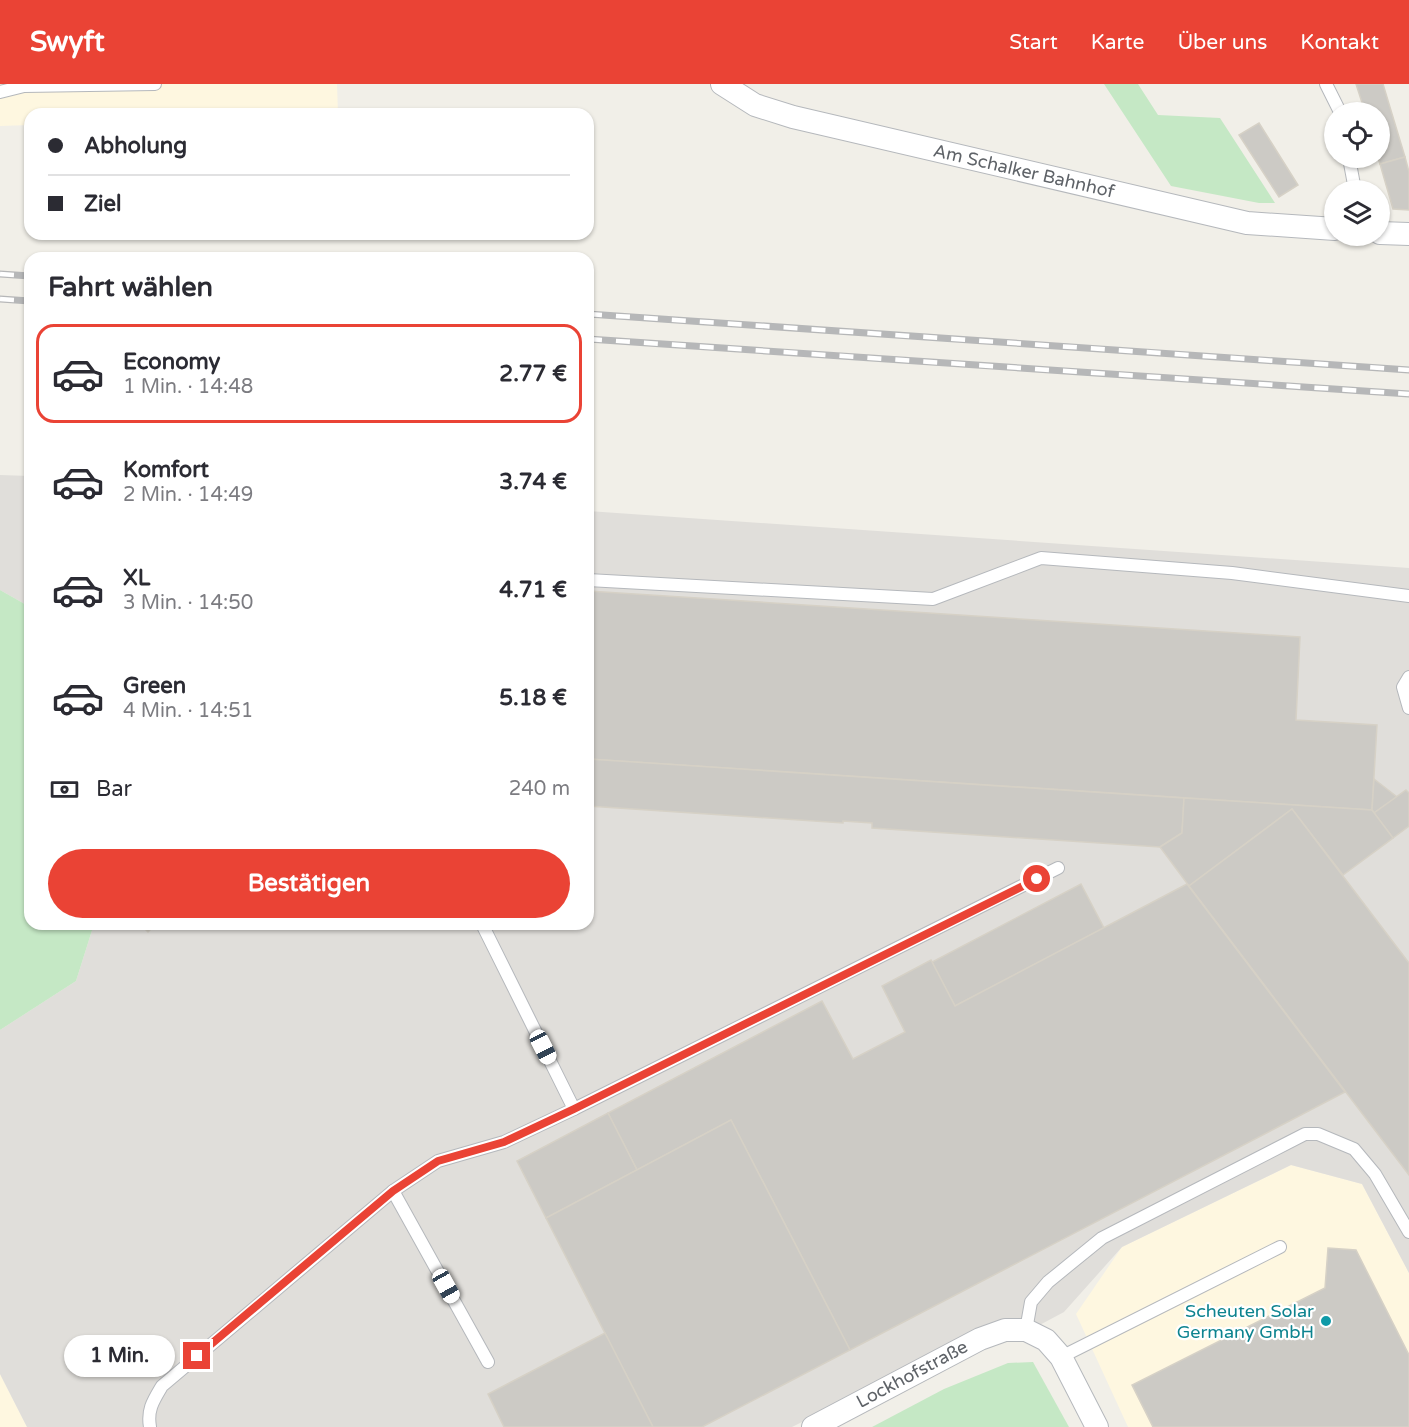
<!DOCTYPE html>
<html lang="de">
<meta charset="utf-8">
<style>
body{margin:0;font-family:"Varela Round",sans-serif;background:#f7f7f7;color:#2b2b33;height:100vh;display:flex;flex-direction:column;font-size:22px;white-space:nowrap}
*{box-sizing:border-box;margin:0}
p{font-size:20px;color:#7c7c81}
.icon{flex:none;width:33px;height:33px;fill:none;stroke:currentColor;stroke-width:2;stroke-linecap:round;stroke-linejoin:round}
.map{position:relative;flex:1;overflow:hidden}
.drawer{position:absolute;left:24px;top:168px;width:570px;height:678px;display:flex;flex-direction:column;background:#fff;border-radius:18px;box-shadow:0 2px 4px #0004}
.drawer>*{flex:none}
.guide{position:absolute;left:24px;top:24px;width:570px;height:132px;border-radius:18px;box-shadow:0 2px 4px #0004;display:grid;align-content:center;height:132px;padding:0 24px;background:#fff}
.fabs{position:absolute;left:1324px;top:18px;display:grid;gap:12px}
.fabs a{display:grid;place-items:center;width:66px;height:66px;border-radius:50%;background:#fff;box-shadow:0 2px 4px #0004;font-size:30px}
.end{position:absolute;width:27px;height:27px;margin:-14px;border:8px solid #ea4335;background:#fff;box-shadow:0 0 0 3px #fff}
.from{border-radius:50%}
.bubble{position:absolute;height:42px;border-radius:21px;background:#fff;box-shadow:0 2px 4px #0004;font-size:20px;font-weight:700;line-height:42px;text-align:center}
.car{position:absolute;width:18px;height:36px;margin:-18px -9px;border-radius:8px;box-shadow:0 0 4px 2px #0007;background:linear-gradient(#fff 24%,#345 0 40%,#fff 0 76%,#345 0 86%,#fff 0)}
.guide b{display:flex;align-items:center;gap:21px;height:57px;font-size:22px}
.guide b+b{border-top:2px solid #e1e1e2}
.guide i{width:15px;height:15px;background:#2b2b33}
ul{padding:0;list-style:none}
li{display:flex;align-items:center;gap:18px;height:99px;margin:0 12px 9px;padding:0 12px;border:3px solid transparent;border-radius:18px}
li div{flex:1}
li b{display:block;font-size:22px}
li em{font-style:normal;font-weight:700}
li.selected{border-color:#ea4335}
li>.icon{width:54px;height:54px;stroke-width:1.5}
h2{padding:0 24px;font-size:27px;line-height:72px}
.pay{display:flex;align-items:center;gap:15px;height:66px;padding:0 24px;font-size:22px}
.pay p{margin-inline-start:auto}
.primary-button{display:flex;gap:12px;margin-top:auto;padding:12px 24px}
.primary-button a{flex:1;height:69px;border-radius:36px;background:#ea4335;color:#fff;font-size:24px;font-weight:700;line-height:69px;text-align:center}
header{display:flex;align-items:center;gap:36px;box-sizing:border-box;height:84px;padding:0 30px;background:#ea4335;color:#fff}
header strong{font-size:28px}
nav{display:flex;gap:33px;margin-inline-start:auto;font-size:21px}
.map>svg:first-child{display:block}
.commercial{fill:#fef7e0}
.industrial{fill:#e0deda}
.green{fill:#c5e8c5}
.building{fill:#cccac5;stroke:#d6d1c6;stroke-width:1.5}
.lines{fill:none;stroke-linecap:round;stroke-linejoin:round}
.service-casing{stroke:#b5b8bc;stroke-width:14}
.minor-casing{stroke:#b5b8bc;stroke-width:24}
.service{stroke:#fff;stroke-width:12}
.minor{stroke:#fff;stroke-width:22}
.rail-casing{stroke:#b6b7b8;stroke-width:7}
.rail{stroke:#fff;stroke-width:4.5;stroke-dasharray:14;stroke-linecap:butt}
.route{stroke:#ea4335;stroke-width:8}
.culture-dot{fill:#0f9aa8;stroke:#fff;stroke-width:2}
.labels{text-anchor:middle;stroke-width:4.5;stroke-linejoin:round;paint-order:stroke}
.street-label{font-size:18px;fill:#5f6368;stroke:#fff}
.culture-label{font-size:18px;fill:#0d838f;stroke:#fff;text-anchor:end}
</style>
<header>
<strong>Swyft</strong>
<nav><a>Start</a><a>Karte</a><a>Über uns</a><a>Kontakt</a></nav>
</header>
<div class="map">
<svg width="1409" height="1343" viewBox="0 0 1409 1343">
<rect width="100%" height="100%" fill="#f1efe8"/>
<g class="commercial">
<polygon points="0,0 337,0 338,30 30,30 30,41 0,42"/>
<polygon points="1291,1081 1362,1100 1409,1189 1409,1343 1128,1343 1076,1230 1122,1163"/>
<polygon points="0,1290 27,1343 0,1343"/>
</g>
<g class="industrial">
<polygon points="0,391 30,392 30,523 0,506"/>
<polygon points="588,427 1409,484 1409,1189 1362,1100 1291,1081 1122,1163 1064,1228 1034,1244 978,1250 792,1343 27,1343 0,1290 0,946 76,897 94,840 588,840"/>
</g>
<g class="green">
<polygon points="1104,0 1138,0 1158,31 1220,34 1275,119 1259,119 1171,102"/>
<polygon points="0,506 30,523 30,840 94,840 76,897 0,946"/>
<polygon points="1033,1278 1069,1343 872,1343 944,1305 1008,1279"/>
</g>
<g class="building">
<polygon points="1356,0 1383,0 1405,73 1380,80 1378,74 1380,74 1380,28 1365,28"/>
<polygon points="1259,39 1298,101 1279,113 1239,51"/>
<polygon points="1405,73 1409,88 1409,126 1393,125 1380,80"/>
<polygon points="588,507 1300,553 1296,636 1377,641 1372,726 588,675"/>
<polygon points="588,675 1184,714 1182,749 1160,763 872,744 872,739 843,737 843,739 588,722"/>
<polygon points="1374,695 1397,713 1374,729 1372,726"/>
<polygon points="1406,706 1409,709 1409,742 1393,754 1374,729"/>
<polygon points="1184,714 1372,726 1393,754 1343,791 1292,725 1189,802 1160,763 1182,749"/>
<polygon points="1292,725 1409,879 1409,1091 1189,802"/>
<polygon points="1081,800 1104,844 955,922 932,878"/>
<polygon points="1187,800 1345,1008 850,1266 731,1036 637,1086 608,1029 822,917 853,975 905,948 882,902 931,876 955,922"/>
<polygon points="140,840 156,840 148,848"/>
<polygon points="608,1029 637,1086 546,1134 517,1077"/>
<polygon points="731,1036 850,1266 702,1343 653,1343 546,1134"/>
<polygon points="1328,1164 1356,1166 1409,1271 1409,1343 1153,1343 1132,1301 1325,1204"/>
<polygon points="605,1249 653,1343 504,1343 488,1310"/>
</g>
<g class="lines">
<defs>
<g id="service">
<polyline points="1326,0 1340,28"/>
<polyline points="0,8 24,2 155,0"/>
<polyline points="1349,74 1355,106"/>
<polyline points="588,496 933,515 1041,474 1232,489 1409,512"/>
<polyline points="1409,593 1403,603 1409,624"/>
<polyline points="574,1025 1058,784"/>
<polyline points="393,1107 488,1278"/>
<polyline points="1026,1246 1031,1218 1048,1198 1102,1154 1305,1050 1318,1050 1354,1065 1375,1090 1409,1148"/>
<polyline points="1061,1273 1280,1163"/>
<path d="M150,1343C147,1326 153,1317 162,1302L393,1107L438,1077L504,1058L574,1025L482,840"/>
</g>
<g id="minor">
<polyline points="722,0 755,21 793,33 1247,139 1335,145"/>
<polyline points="1380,149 1409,150"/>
<polyline points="813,1343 980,1255 1005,1246 1026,1246 1046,1256 1061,1273 1097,1343"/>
</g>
</defs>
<use href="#service" class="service-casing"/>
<use href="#minor" class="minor-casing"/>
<use href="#service" class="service"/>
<use href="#minor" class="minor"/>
<defs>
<g id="rail">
<polyline points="0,190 30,192"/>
<polyline points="0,215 30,217"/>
<polyline points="588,230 1409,286"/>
<polyline points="588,255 1409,310"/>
</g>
</defs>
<use href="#rail" class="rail-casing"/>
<use href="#rail" class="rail"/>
</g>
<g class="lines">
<polyline class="route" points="197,1272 393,1107 438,1077 504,1058 574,1025 1037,795"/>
</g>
<circle class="culture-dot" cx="1326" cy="1237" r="6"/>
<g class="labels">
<g class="street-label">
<text transform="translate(1024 87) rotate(13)" y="6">Am Schalker Bahnhof</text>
<text transform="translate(912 1290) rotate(-28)" y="6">Lockhofstraße</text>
</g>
<g class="culture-label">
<text x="1314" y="1233">Scheuten Solar<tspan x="1314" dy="21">Germany GmbH</tspan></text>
</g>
</g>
</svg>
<div class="fabs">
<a><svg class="icon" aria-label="locate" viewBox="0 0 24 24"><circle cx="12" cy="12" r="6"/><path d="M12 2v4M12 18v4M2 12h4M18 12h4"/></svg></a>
<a><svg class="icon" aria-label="layers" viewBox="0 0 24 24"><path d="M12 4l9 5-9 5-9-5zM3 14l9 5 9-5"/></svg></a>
</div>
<i class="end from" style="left:1037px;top:795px"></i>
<i class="end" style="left:197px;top:1272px"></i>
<div class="bubble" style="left:64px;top:1251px;width:111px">1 Min.</div>
<i class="car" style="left:543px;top:963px;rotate:153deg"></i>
<i class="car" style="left:446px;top:1202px;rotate:151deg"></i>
<div class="guide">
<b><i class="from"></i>Abholung</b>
<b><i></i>Ziel</b>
</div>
<section class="drawer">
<h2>Fahrt wählen</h2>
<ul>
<li class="selected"><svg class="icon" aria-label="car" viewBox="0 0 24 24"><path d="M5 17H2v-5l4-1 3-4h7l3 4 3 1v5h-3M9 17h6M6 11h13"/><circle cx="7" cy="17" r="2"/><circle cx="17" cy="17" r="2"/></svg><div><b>Economy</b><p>1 Min. · 14:48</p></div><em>2.77 €</em></li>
<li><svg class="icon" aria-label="car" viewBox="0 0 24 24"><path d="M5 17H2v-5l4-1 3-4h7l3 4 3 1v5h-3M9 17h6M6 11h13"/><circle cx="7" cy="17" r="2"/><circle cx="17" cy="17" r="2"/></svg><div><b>Komfort</b><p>2 Min. · 14:49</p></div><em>3.74 €</em></li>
<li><svg class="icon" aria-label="car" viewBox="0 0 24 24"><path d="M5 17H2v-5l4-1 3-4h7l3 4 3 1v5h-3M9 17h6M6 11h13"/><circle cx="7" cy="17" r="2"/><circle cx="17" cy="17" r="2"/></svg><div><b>XL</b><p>3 Min. · 14:50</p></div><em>4.71 €</em></li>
<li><svg class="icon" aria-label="car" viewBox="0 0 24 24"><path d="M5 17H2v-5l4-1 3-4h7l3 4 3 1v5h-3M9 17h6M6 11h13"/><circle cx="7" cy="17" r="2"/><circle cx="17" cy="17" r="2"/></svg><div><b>Green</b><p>4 Min. · 14:51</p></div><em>5.18 €</em></li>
</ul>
<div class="pay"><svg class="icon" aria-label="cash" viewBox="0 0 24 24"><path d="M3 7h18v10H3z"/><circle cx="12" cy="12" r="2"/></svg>Bar<p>240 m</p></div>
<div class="primary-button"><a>Bestätigen</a></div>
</section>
</div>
